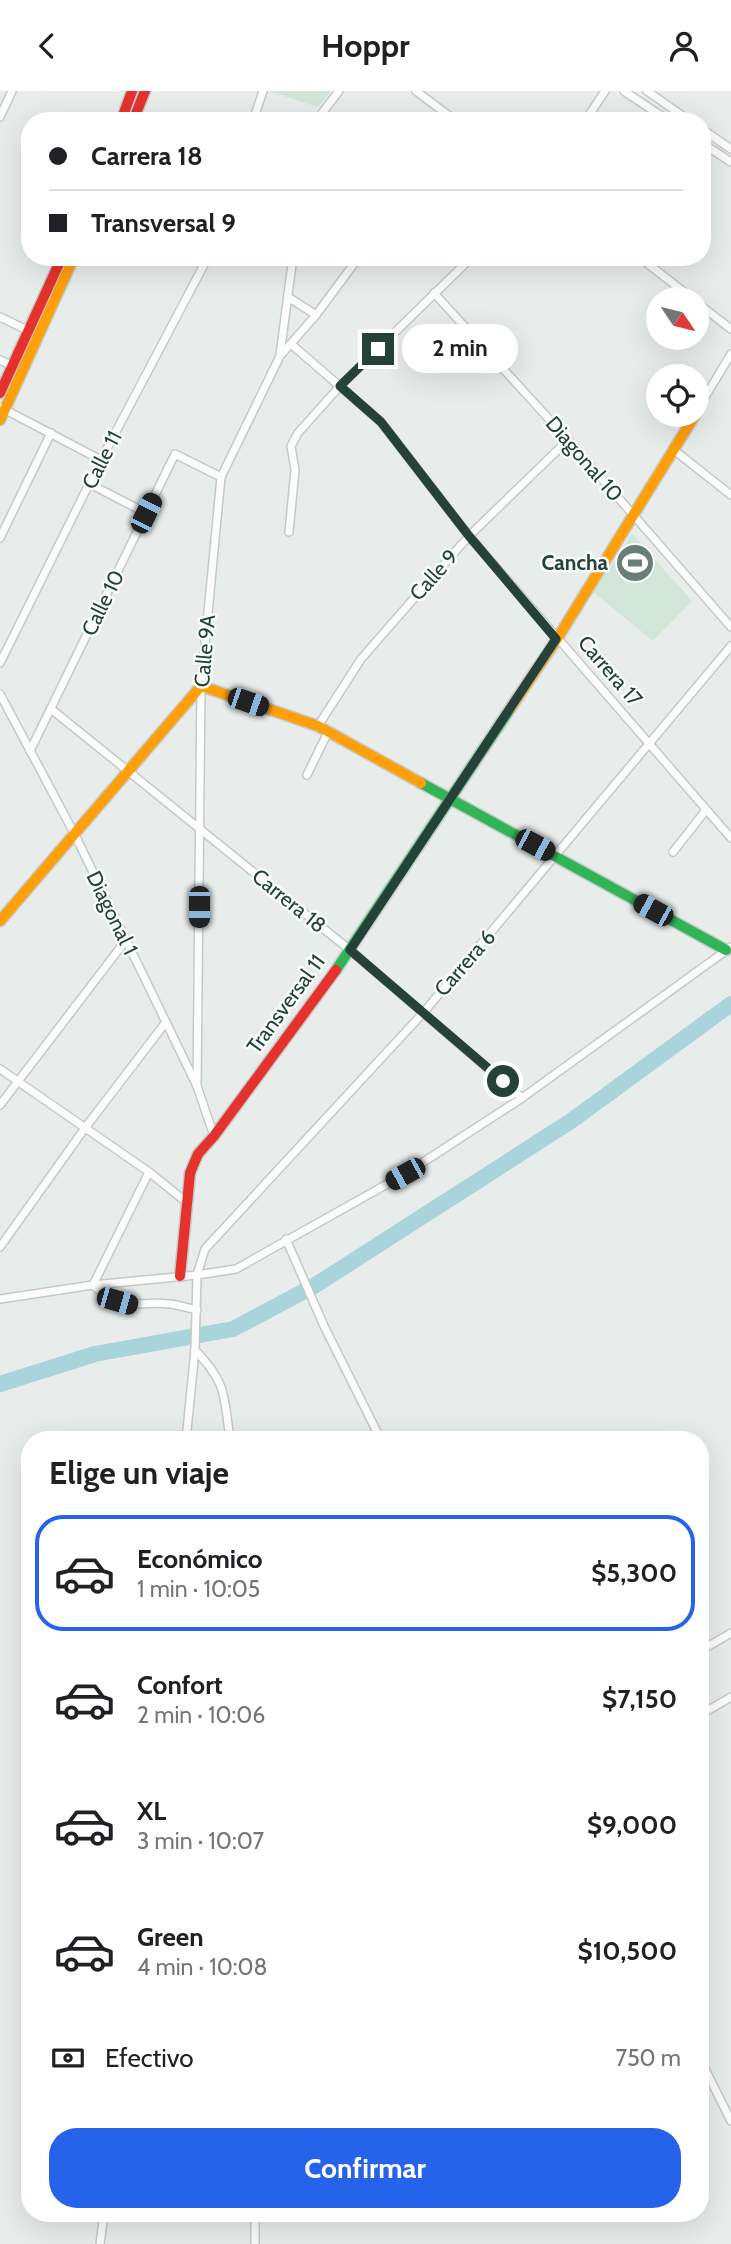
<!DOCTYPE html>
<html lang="es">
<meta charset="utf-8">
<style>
body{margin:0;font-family:Cabin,sans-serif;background:#f6f6f6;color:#202124;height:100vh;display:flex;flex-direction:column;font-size:26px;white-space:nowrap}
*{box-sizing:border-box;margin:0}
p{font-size:23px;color:#757577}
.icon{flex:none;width:38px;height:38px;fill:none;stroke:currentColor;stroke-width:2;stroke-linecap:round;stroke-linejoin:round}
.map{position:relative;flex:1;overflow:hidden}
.side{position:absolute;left:21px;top:1340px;width:688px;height:791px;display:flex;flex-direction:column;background:#fff;border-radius:28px;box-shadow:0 7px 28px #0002}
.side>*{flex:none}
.guide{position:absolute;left:21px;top:21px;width:690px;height:154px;border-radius:28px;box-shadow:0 7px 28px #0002;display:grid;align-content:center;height:154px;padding:0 28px;background:#fff}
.needle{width:46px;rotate:125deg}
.fabs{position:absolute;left:646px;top:196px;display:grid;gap:14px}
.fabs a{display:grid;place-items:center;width:63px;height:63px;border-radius:50%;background:#fff;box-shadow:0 7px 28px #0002;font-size:35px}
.end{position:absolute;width:32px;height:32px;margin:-16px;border:9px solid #24423a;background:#fff;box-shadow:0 0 0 4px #fff}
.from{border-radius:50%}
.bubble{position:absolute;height:49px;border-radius:24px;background:#fff;box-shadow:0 7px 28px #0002;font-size:23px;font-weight:700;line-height:49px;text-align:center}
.car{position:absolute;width:21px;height:42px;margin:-21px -10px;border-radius:9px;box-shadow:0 0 5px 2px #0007;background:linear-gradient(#222 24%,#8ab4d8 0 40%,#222 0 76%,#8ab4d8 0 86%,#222 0)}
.guide b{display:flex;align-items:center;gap:24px;height:66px;font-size:26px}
.guide b+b{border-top:2px solid #e0e0e0}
.guide i{width:18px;height:18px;background:#202124}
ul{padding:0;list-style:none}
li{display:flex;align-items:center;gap:21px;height:116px;margin:0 14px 10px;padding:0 14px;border:4px solid transparent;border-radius:28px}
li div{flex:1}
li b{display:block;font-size:26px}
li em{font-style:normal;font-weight:700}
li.current{border-color:#2563eb}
li>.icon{width:63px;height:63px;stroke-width:1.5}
h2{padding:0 28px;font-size:32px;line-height:84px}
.pay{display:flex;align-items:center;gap:18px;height:77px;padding:0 28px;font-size:26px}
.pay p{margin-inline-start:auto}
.button{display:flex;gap:14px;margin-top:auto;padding:14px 28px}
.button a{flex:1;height:80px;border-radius:28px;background:#2563eb;color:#fff;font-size:28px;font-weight:700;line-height:80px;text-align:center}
header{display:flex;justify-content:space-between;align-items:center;height:91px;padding:0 28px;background:#fff;font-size:32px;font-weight:700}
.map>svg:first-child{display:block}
.park{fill:#d1e6d8}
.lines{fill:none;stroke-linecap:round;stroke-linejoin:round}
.river{stroke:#a9d4db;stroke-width:16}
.street-casing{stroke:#c5cac8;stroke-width:10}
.fast-casing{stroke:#c3cbc8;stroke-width:13}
.slow-casing{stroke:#c3cbc8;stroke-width:13}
.jam-casing{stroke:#c3cbc8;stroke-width:13}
.street{stroke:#fcfcfc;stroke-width:7}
.fast{stroke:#30b455;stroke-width:10}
.slow{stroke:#ff9f0a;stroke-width:10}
.jam{stroke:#e5322d;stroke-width:10}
.route{stroke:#24423a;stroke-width:9}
.labels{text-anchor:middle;stroke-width:5;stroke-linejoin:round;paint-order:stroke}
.street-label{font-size:21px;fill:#24423a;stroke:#f7fbf9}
.poi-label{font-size:21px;font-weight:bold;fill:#24423a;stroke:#f7fbf9;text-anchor:end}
</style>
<header><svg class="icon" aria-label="back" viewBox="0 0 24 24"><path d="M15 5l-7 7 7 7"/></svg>Hoppr<svg class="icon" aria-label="person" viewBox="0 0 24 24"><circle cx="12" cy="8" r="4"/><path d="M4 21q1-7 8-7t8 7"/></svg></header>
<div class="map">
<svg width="731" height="2153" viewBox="0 0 731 2153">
<rect width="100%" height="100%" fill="#e8edeb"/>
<g class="park">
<polygon points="268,0 331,0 318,16"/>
<polygon points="632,443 692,510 653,550 593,501"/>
</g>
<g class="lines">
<polyline class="river" points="0,1293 95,1263 233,1238 314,1195 571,1030 731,913"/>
<defs>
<g id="street">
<polyline points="416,0 456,30"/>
<polyline points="624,0 669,30"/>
<polyline points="647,0 690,30"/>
<polyline points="0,26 12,0"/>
<polyline points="253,30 263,0"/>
<polyline points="316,30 339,0"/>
<polyline points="585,30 605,0"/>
<polyline points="702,38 731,58"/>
<polyline points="702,52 731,71"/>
<polyline points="639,166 693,208"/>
<polyline points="434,202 568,349 731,536"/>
<polyline points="288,206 316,224"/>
<polyline points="696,211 731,238"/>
<polyline points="0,226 29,240"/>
<polyline points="291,253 381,331 469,445 731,747"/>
<polyline points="280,264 293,166"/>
<polyline points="0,269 12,275"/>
<polyline points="0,316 101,369"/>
<polyline points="696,321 731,263"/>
<polyline points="674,359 731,404"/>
<polyline points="90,393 146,422"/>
<polyline points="289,441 295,379 291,355 298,342 340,295 472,166"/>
<polyline points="0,447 51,342"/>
<polyline points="0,572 101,369 208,166"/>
<polyline points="0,603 75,744 197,995 214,1045"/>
<polyline points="51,618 350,859 522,1007"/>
<polyline points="318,635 361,568 430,489 469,445 568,349"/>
<polyline points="30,660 175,363 221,386"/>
<polyline points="307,684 328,641"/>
<polyline points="673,761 706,719"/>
<polyline points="0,978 149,1081 185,1110"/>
<polyline points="197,995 201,595 221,386 280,265 316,224 359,166"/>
<polyline points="0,1014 126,849"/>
<path d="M149,1081L93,1194C126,1223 133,1209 170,1213C179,1214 188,1217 197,1219"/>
<polyline points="286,1148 324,1235 381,1349"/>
<polyline points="0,1156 85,1037 166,931"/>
<polyline points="0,1208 93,1194 197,1184 236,1178 405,1083 522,1007 731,856"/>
<path d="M195,1259C227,1292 224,1305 230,1349"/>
<polyline points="186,1349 195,1259 197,1184 205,1158 424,921 731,555"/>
<polyline points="700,1560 731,1542"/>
<polyline points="700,1624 731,1606"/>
<polyline points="700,1968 731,2030"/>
<polyline points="255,2123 255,2153"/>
<polyline points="100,2153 104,2123"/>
</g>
<g id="fast">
<polyline points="421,692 726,859"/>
<polyline points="336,879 510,618"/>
</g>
<g id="slow">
<polyline points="0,329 74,166"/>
<polyline points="510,618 557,548 695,324"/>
<polyline points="0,830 201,595 318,635 421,692"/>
</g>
<g id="jam">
<polyline points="121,30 132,0"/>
<polyline points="133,30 145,0"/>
<polyline points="0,302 62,166"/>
<polyline points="180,1185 190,1082 198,1063 214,1045 336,879"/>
</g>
</defs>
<use href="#street" class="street-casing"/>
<use href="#fast" class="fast-casing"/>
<use href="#slow" class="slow-casing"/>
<use href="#jam" class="jam-casing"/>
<use href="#street" class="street"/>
<use href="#fast" class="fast"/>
<use href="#slow" class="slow"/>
<use href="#jam" class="jam"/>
</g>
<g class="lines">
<polyline class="route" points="378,258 340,295 381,331 469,445 556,548 350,859 503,990"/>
</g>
<defs>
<symbol id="stadium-disc" viewBox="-11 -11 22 22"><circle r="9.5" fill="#697e78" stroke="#f7fbf9"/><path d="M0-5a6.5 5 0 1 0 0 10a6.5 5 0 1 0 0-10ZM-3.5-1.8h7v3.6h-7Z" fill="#fff"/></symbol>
</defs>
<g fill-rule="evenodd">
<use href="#stadium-disc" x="613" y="450" width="44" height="44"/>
</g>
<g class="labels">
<g class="street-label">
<text transform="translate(584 368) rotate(49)" y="7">Diagonal 10</text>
<text transform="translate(102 369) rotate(-63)" y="7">Calle 11</text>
<text transform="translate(434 484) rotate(-48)" y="7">Calle 9</text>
<text transform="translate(103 512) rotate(-64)" y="7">Calle 10</text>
<text transform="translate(205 560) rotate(-85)" y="7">Calle 9A</text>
<text transform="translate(610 580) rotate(49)" y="7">Carrera 17</text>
<text transform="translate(289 810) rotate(39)" y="7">Carrera 18</text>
<text transform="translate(112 822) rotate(64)" y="7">Diagonal 1</text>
<text transform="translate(465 872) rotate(-49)" y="7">Carrera 6</text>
<text transform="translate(286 913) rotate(-54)" y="7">Transversal 11</text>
</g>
<g class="poi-label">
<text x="608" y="479">Cancha</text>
</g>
</g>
</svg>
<div class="fabs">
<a><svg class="needle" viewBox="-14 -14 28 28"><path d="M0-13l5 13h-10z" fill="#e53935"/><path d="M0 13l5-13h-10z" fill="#757577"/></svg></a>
<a><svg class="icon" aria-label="locate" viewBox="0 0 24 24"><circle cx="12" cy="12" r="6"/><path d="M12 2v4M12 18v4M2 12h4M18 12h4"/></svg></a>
</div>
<i class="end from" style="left:503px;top:990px"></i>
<i class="end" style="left:378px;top:258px"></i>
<div class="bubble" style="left:402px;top:233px;width:116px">2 min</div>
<i class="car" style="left:146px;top:422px;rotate:26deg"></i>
<i class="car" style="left:248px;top:611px;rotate:109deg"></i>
<i class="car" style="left:535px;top:754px;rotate:118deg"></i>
<i class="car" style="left:199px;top:816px;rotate:180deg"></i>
<i class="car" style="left:653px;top:819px;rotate:299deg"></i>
<i class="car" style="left:405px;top:1083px;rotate:241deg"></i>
<i class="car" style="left:117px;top:1210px;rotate:106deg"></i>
<div class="guide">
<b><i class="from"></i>Carrera 18</b>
<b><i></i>Transversal 9</b>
</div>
<section class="side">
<h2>Elige un viaje</h2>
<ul>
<li class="current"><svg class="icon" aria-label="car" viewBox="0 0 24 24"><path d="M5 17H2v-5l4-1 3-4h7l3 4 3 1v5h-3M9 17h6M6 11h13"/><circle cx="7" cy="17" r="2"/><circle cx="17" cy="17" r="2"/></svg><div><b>Económico</b><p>1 min · 10:05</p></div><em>$5,300</em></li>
<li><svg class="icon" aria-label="car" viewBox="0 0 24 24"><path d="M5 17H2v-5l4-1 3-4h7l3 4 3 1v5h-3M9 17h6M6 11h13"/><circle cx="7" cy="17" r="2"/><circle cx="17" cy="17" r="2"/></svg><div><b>Confort</b><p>2 min · 10:06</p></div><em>$7,150</em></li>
<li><svg class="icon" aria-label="car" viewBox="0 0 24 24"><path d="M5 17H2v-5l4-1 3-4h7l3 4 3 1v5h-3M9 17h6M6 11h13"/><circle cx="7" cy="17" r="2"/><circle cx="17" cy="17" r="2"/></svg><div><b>XL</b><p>3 min · 10:07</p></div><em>$9,000</em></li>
<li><svg class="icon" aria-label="car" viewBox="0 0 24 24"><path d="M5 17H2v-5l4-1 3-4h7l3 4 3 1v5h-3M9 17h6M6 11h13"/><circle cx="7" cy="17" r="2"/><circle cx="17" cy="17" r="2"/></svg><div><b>Green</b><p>4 min · 10:08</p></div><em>$10,500</em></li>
</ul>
<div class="pay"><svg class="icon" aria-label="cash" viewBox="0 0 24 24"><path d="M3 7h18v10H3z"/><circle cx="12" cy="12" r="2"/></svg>Efectivo<p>750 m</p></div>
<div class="button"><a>Confirmar</a></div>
</section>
</div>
